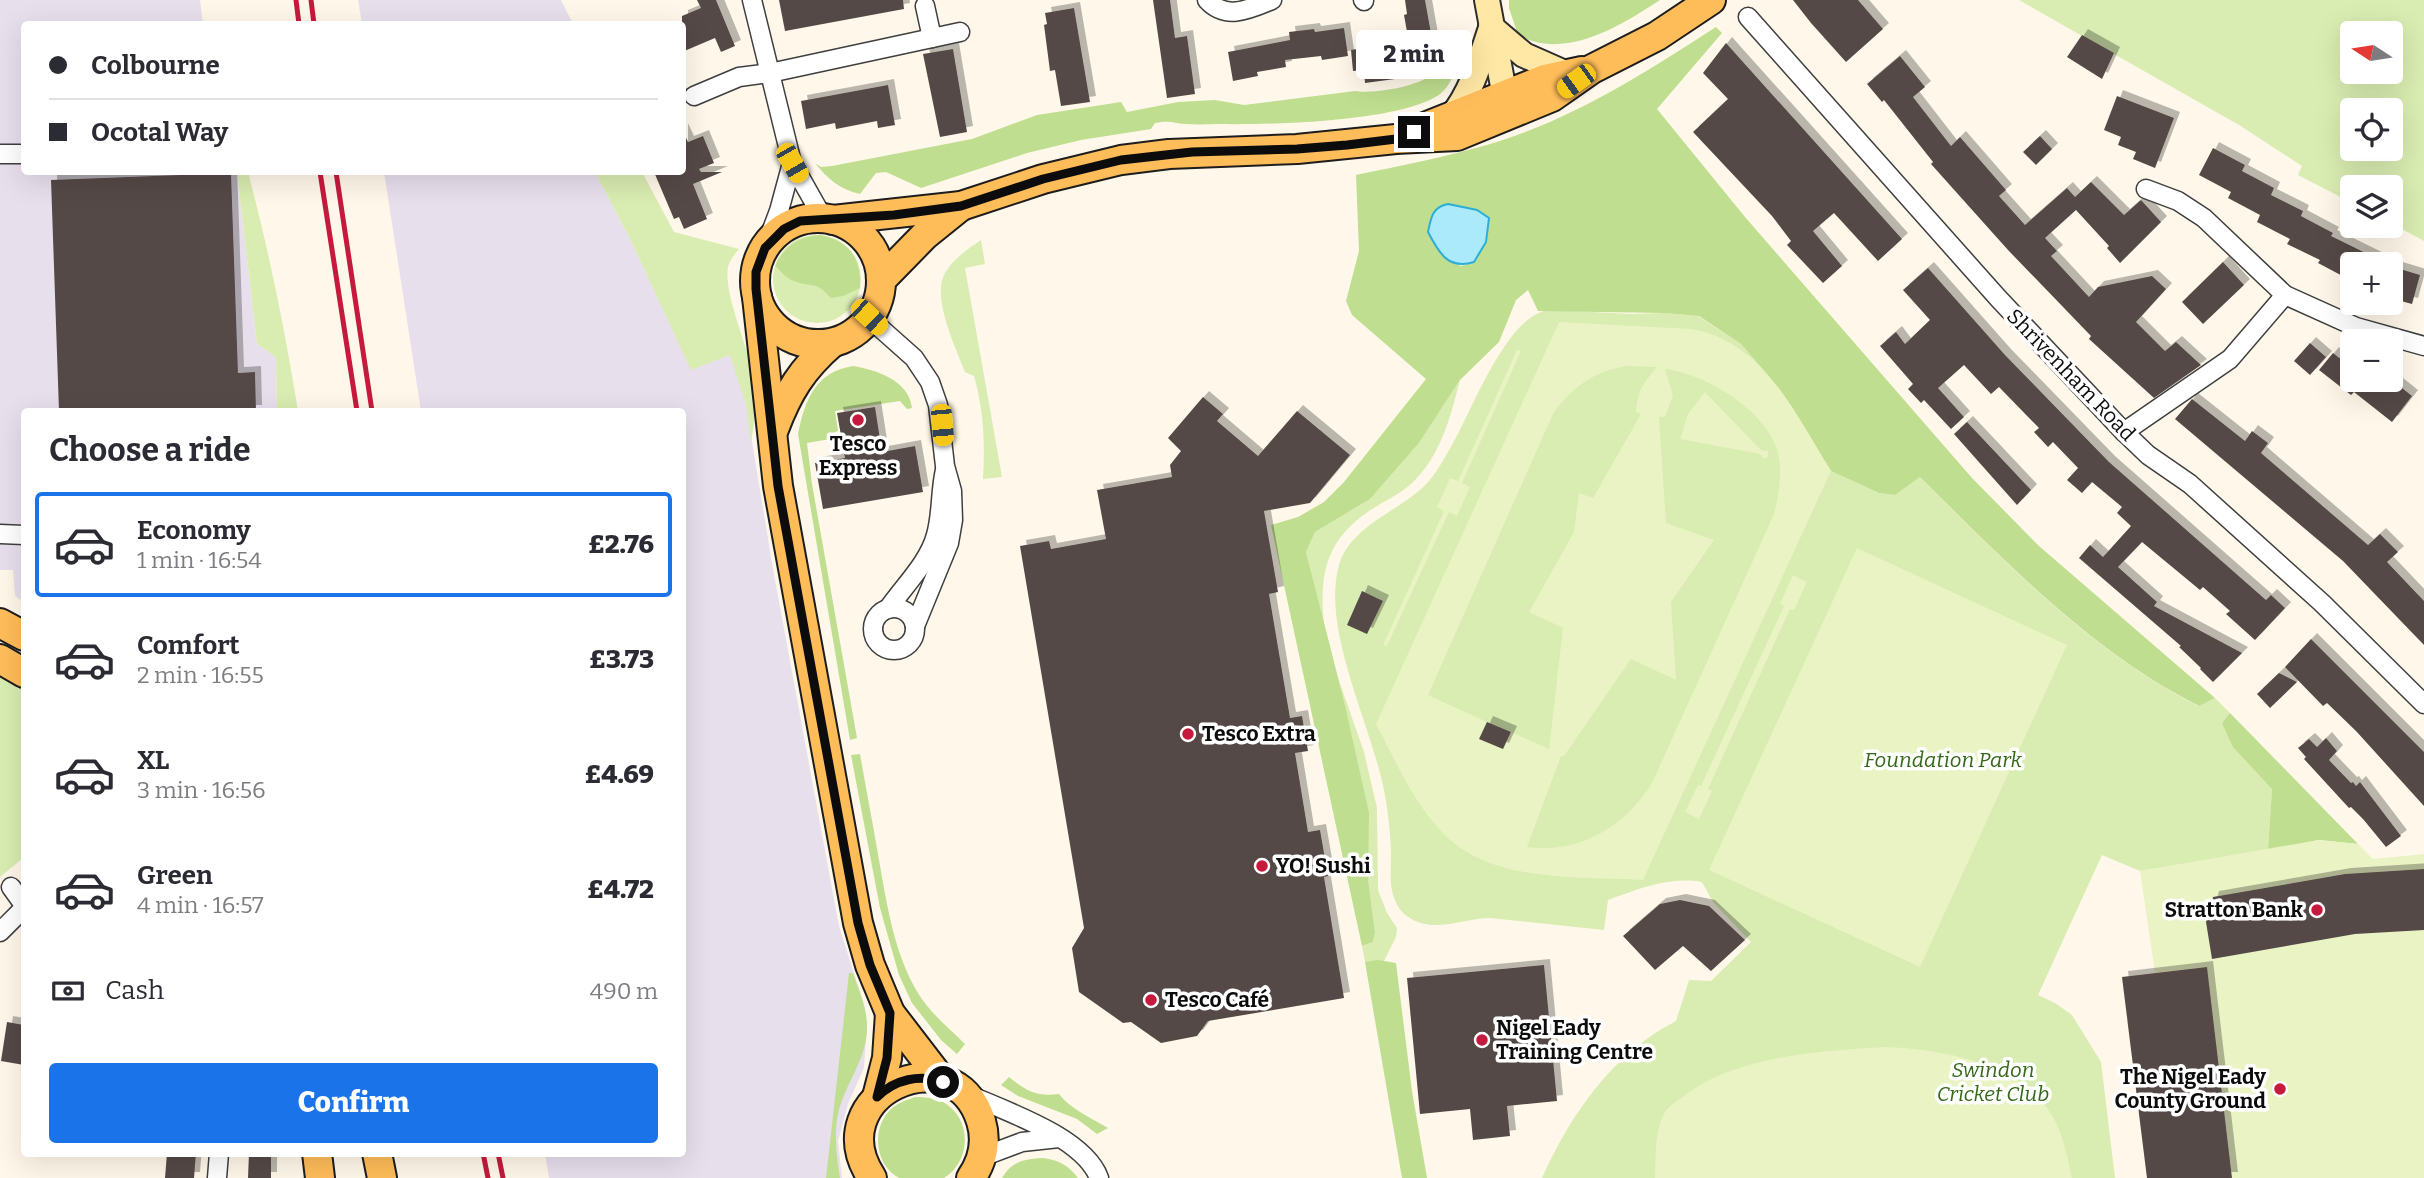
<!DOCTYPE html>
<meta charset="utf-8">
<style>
body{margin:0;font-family:Bitter,serif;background:#f7f7f7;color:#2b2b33;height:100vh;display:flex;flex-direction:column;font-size:26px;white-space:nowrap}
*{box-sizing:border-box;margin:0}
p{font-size:23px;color:#7c7c81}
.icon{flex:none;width:38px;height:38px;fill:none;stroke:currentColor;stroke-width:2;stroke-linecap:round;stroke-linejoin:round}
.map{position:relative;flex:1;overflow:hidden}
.panel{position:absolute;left:21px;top:408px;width:665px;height:749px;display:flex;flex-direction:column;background:#fff;border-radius:7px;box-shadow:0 7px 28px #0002}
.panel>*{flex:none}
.top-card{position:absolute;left:21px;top:21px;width:665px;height:154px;border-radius:7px;box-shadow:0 7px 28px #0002;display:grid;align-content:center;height:154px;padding:0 28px;background:#fff}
.needle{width:46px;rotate:282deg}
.tools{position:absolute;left:2340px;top:21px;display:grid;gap:14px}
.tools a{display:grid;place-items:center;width:63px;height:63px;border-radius:7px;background:#fff;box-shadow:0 7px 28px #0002;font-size:35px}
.end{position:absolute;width:32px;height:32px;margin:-16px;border:9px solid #0c0c0c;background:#fff;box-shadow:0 0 0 4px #fff}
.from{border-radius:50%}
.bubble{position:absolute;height:49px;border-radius:7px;background:#fff;box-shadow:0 7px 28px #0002;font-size:23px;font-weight:800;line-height:49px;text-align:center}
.car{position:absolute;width:21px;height:42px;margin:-21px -10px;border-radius:9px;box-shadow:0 0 5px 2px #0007;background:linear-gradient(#f5c518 24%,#345 0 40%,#f5c518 0 76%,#345 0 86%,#f5c518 0)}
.top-card b{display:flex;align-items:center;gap:24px;height:66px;font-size:26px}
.top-card b+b{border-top:2px solid #e1e1e2}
.top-card i{width:18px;height:18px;background:#2b2b33}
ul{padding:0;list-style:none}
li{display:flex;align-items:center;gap:21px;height:105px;margin:0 14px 10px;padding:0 14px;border:4px solid transparent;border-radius:7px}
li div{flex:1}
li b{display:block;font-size:26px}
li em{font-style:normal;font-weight:800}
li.selected{border-color:#1a73e8}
li>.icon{width:63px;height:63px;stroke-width:1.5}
h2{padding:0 28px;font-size:32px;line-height:84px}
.pay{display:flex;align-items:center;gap:18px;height:77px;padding:0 28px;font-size:26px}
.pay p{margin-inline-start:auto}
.cta{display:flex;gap:14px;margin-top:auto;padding:14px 28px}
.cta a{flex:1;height:80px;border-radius:7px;background:#1a73e8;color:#fff;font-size:28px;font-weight:800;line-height:80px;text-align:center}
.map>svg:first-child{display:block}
.industrial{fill:#e8dfec}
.green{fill:#d9ecb1;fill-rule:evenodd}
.forest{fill:#bfde8f;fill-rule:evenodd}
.pitch{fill:#eaf3c4;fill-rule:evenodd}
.water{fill:#aaeafb;stroke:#2caed7;stroke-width:2}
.building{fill:#554a47;filter:url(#shadow)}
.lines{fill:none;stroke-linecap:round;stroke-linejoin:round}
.street-casing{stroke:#3f3f3f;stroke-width:21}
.secondary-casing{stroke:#2e2e2e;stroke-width:28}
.primary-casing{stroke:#1d1d1d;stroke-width:32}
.street{stroke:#fff;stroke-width:18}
.secondary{stroke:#ffe7a5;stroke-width:24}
.primary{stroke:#ffbd5a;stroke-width:28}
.rail{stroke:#c51a3d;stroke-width:5}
.route{stroke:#0c0c0c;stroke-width:9}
.poi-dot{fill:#c51a3d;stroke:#fff;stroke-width:2.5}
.labels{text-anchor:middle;stroke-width:7;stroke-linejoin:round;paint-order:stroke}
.street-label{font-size:21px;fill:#0c0c0c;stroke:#fff}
.poi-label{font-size:21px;font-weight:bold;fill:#0c0c0c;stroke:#fff;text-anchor:start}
.park-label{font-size:21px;font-style:italic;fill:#356818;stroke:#fff}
</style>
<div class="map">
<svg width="2424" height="1178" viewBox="0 0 2424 1178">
<defs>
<filter id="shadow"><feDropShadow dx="6" dy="-6" stdDeviation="0" flood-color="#0004"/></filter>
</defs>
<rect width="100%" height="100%" fill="#fff8ea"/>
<g class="industrial">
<polygon points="0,0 200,0 203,24 24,24 24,172 237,172 257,344 276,357 277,411 24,411 24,602 15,596 13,570 0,570"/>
<polygon points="358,0 561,0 573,24 362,24"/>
<polygon points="384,172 595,172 631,241 691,369 730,355 734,362 746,405 773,569 839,926 864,1005 867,1027 864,1068 848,1104 838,1141 842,1178 549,1178 545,1153 682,1153 682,411 421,411"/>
</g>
<g class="green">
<path d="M2019,0H2424V241L2391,223L2390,187H2352V203L2298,175L2302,166L2239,125ZM2352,33H2390V72H2352ZM2352,110H2390V149H2352Z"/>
<path d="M237,172H248C269,251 285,330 298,411H277L276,357L257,344Z"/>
<path d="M595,172H642L674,232L739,249C735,254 729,261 728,267C723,295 751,353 755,383C758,403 754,423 751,443L746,405L730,355L691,370L631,241Z"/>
<circle cx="817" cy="279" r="44"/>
<path d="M981,240L985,264L965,268L1002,477L983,479C985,444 984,411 974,376L965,372C956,348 931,297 945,273C953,259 968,249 981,240Z"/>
<path d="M1549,310L1632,314L1664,313L1698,316L1741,344L1766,373L1781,391L1831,471L1879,493L1895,495L1920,477C2004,561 2091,652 2198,706L2215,698L2230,713L2222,723L2272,789L2268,850L2140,871L2102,855L2038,995L2055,1003L2072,1015L2101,1062L2115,1178H1542C1571,1114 1612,1054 1676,1021L1689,980L1711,981L1751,942L1713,902L1702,882C1670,876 1638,889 1608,900L1604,930L1490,918C1464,918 1431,935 1407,916C1402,913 1397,906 1395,900C1389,887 1391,872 1391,858C1391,835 1388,812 1384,790C1371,725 1323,633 1338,569C1347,529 1392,514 1420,490C1432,480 1440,466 1448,452C1470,417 1505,315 1549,310Z"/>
<path d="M1460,380C1451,415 1442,451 1417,478C1405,492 1384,501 1369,511C1326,540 1319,575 1324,624L1306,552L1315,532L1370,499L1419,443Z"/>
<polygon points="0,671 24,687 24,857 0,877"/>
<polygon points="1338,678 1364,752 1377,808 1378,890 1387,913 1397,928 1396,937 1384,961 1365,962 1362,946 1373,942 1375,932 1344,701"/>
</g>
<g class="forest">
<path d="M1509,0H1660C1620,26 1565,61 1518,35L1509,8Z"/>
<path d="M1716,27L1722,33L1657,109L1745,217L1972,478L2039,546L2215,698L2199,706C2091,652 2005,561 1920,477L1895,495L1879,493L1831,471L1781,391L1766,373L1741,344L1699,316L1664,313L1538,311L1528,290L1516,300L1499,342L1460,380L1419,443L1370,499L1315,532L1306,552L1344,701L1369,813L1368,879L1375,932L1373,942L1362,946L1271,525L1298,517L1324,502L1344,482L1426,379L1352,315L1346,301L1359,251L1356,175C1400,166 1444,157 1487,145C1570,121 1645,73 1716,27ZM1448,204L1477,210L1489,218L1474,262L1461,266L1450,261Z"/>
<path d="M1460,56C1456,69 1451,86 1440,94C1402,122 1268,125 1219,124C1208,124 1197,125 1186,124C1171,123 1172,120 1155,123L1151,129L1081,140L1027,153L921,188L886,172L876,173L860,194C839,189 828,179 815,163L821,167L832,166L972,139L1037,115L1121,102L1127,112L1178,102L1215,100L1244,105L1355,91C1374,94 1415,87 1432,75C1442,68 1448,61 1460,56Z"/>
<path d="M820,235C850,242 861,257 860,288L843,296L831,298C815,280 813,288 794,281C787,279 781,271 775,266C785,246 797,237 820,235Z"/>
<path d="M853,366C876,370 909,380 912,408L907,409L900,401L835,411L838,431L835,432L836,438L807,443L812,484L857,738L850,740L798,434C805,400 815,372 853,366Z"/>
<polygon points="2230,713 2358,844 2319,840 2268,850 2272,789 2233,747 2222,723"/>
<path d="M860,754C866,789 873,824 879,860C887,905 894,953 918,993C930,1013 949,1028 965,1044L957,1054L941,1040L912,1003L899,975L880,908L851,755Z"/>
<polygon points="1378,960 1396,963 1412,1091 1427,1178 1402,1178 1365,962"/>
<path d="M849,973H853C859,990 867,1008 867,1026C868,1052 852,1075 843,1098C832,1124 836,1151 840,1178H826Z"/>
<path d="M1009,1077C1026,1091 1037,1097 1059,1094C1069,1108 1093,1119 1108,1128L1097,1134L1077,1119L1018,1096L1001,1085Z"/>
<path d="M915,1097C925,1097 935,1098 943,1102C972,1118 972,1161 944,1178H899C875,1165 871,1129 890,1110C897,1103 907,1100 915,1097Z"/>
<path d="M1043,1158C1059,1160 1068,1165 1078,1178H1002C1012,1161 1024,1159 1043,1158Z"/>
</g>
<g class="pitch">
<path d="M1559,322L1692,329C1763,341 1796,415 1831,471L1643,880C1577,876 1488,884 1440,830C1412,800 1395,760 1376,724ZM1626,366L1657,367C1644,382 1637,391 1636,412L1641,414L1593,498L1579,493L1574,532L1529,612L1563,628L1549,749L1511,732L1502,749L1480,739L1487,722L1428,695L1553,414C1572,387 1593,372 1626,366ZM1665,369C1705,374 1763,408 1777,449C1783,469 1779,495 1774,514L1652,783C1625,827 1579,854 1527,847L1561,756H1564L1631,659L1676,680L1671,602L1714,540L1666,523L1659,417H1665L1673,395Z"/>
<polygon points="1517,350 1521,351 1462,483 1470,487 1457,516 1449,512 1387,646 1383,645 1444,511 1437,507 1450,478 1458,481"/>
<polygon points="1705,392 1761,450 1768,451 1768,457 1764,459 1760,454 1680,439 1688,414"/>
<polygon points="1857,548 2067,645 1920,967 1709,870"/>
<polygon points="1793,575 1807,582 1794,610 1790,609 1708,789 1712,791 1699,819 1685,812 1698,785 1701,786 1784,606 1780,604"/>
<polygon points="2319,840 2358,844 2373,859 2424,854 2424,1178 2147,1178 2122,977 2155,973 2140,871"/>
<path d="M1886,1047C1941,1049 2017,1063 2050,1112C2063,1131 2067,1156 2072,1178H1655C1656,1158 1654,1133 1664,1114C1668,1106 1677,1101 1684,1096C1736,1055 1822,1051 1886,1047Z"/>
</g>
<path class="water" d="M1448,204L1477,210L1489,218L1486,242L1474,262C1448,270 1439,253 1428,232C1431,218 1432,207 1448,204Z"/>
<g class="building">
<polygon points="697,0 716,0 735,46 721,52 715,38 682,52 682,16 701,8"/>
<polygon points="779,0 903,0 904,9 785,31"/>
<polygon points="1153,0 1170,0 1175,38 1187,36 1195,94 1167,98"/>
<polygon points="1405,0 1425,0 1432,39 1409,43 1404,15 1407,14"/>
<polygon points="1793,0 1858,0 1883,29 1846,62 1811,23"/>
<polygon points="1074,8 1090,102 1061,106 1055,70 1050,71 1044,25 1047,24 1045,13"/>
<polygon points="1344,28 1348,56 1322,60 1321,56 1285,60 1286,67 1257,72 1258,76 1233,81 1228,52 1290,40 1289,32 1314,29 1315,32"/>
<polygon points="2082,35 2114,53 2102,79 2067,57"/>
<polygon points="1726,43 1902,239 1878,261 1834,213 1813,231 1842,266 1823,283 1787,245 1791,241 1772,216 1693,132 1728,99 1703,73"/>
<polygon points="1368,47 1369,50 1391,47 1395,79 1365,83 1364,70 1353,71 1351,50"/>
<polygon points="953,49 967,132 940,137 923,54"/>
<polygon points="1900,56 1925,87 1913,97 1951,146 1960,137 2006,190 1999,196 2025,225 2067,188 2075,197 2091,182 2124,215 2141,200 2161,222 2120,263 2107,248 2109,246 2076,210 2045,238 2057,251 2051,256 2089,297 2098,287 2152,276 2166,289 2136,322 2165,351 2176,342 2201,365 2154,398 2089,339 2091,336 2008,250 1931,164 1933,162 1884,100 1882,102 1867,84"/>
<polygon points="888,85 895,125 878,128 877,121 836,129 835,123 806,129 801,101"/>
<polygon points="2117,96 2174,118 2155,168 2133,159 2136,152 2118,145 2121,137 2104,130"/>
<polygon points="682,129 688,142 703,136 714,163 699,169 701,172 722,172 693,184 707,219 684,229 679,217 674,219 654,172 682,172"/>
<polygon points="2040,136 2052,149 2036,165 2023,152"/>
<polygon points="2213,148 2245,165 2242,171 2274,188 2271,195 2303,211 2301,216 2333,233 2331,236 2388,264 2352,264 2352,281 2318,263 2320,260 2287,244 2290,239 2257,222 2260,215 2228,198 2231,192 2199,175"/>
<polygon points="231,173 238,373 255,372 256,411 59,411 51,180"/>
<polygon points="2223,262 2244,285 2203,324 2182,302"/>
<polygon points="2390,266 2420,275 2412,304 2390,298"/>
<polygon points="1928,268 2005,355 2109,462 2266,600 2271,595 2285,608 2255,640 2226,614 2230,611 2203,587 2200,590 2142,542 2118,567 2157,602 2154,606 2242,653 2213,682 2200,669 2201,668 2179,647 2181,646 2079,558 2090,545 2103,557 2131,526 2117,513 2122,507 2092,482 2082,493 2067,480 2078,468 2053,442 2048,447 2034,432 2039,428 1999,387 1991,394 1964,365 1938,388 1964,417 1951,429 1924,400 1921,403 1908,389 1913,384 1880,346 1896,332 1905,344 1930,320 1903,290"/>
<polygon points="2310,343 2326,357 2310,375 2294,361"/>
<polygon points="2333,353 2352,368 2352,380 2392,380 2412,396 2392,422 2354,392 2351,395 2319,370"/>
<polygon points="1203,397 1223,414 1217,421 1258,456 1297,411 1350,455 1310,503 1264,511 1278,592 1269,594 1290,718 1302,716 1308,751 1295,753 1308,832 1320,830 1328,876 1324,877 1344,998 1208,1021 1197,1036 1161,1043 1131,1022 1123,1023 1079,992 1072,948 1084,928 1020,546 1049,541 1051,549 1106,539 1097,490 1172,477 1170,465 1181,451 1168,438"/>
<polygon points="2192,399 2245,441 2252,431 2268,443 2261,453 2368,545 2380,534 2398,552 2387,562 2424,601 2424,645 2343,561 2175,419"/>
<polygon points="875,407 882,452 915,446 923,492 823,509 815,463 845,458 837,413"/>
<polygon points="1967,422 2031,490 2017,505 1954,434"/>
<polygon points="1362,591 1383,601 1367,634 1347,625"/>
<polygon points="2311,639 2424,752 2424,806 2356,731 2327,703 2323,706 2285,667"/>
<polygon points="2279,673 2297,682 2270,708 2257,694"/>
<polygon points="1487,722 1511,732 1503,749 1479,739"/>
<polygon points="2326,738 2337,751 2329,760 2351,783 2353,782 2356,786 2360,782 2401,836 2386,847 2363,819 2351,807 2349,808 2304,759 2306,757 2298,748 2309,739 2317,747"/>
<polygon points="2424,869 2424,930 2355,934 2212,959 2206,922 2213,897 2345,874"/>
<polygon points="1680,900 1709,906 1745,940 1711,971 1683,946 1655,970 1623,936 1660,904"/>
<polygon points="1544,965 1557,1101 1507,1106 1510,1136 1473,1140 1470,1109 1420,1114 1407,978"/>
<polygon points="2207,967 2232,1178 2147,1178 2122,977"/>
<polygon points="7,1022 24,1025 24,1065 1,1061"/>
<polygon points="167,1153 196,1153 194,1178 165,1178"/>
<polygon points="249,1153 271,1153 271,1178 248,1178"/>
</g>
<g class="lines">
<defs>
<g id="street">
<polyline points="752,0 792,163 823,218"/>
<path d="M1207,0C1226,21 1250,9 1272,0"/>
<polyline points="1363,0 1364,1"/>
<polyline points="925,6 932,38"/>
<polyline points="1748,17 1998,298 2124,432 2148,455 2190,484 2322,603 2424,704"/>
<polyline points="694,96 739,77 770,73 960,32"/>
<polyline points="0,154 24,154"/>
<polyline points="2146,189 2178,201 2204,218 2285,295"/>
<polyline points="765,248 779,211 792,163"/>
<polyline points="869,318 914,358 930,382 938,405 945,466 952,491 953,520 949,543 915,626"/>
<polyline points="2124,432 2230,359 2285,295 2356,327 2424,346"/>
<polyline points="0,534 24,535"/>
<circle cx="894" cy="629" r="21"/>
<path d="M888,609C904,586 929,562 936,535C942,514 940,491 945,470"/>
<polyline points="11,887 24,905"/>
<polyline points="0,932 24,908"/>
<path d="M967,1094C1005,1111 1084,1137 1099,1178"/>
<polyline points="982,1157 1022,1142 1059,1138"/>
<polyline points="217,1178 219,1153"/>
</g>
<g id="secondary">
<polyline points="1487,0 1508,113"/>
<polyline points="1491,27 1524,55 1567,74"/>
<path d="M1452,116C1472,91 1480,61 1490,31"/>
</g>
<g id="primary">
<polyline points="1417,130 1545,79 1582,71"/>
<circle cx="818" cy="281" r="63"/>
<polyline points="833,220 961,206 1043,179 1121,160 1169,154 1297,149 1396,139 1457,136 1552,97 1592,69 1657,36 1711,0"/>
<polyline points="881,280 925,235 961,206"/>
<polyline points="757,297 778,486 858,923 870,965 890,1013 943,1082"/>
<path d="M774,429C788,392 802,369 832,343"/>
<polyline points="0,623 24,636"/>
<polyline points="0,659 24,673"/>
<polyline points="877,1097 887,1058 890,1013"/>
<polyline points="317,1153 320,1178"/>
<polyline points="377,1153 382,1178"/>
<path d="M872,1178C817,1095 953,1032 981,1121C987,1141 983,1161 971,1178"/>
</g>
</defs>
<use href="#street" class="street-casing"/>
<use href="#secondary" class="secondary-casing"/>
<use href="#primary" class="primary-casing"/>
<use href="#street" class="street"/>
<use href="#secondary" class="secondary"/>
<use href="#primary" class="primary"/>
<g class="rail">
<polyline points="296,0 299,24"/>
<polyline points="311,0 314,24"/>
<polyline points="320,172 357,411"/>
<polyline points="336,172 372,411"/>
<polyline points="483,1153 488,1178"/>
<polyline points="498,1153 503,1178"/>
</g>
</g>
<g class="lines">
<path class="route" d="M943,1082C920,1074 895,1079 877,1097L887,1058L890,1013L870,965L858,923L778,486L756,289V272L765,248L784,229L800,221L894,215L961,206L1043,179L1121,160L1192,152L1297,149L1347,145L1396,139L1414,132"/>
</g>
<g class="poi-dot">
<circle cx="858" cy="420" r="7"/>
<circle cx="1188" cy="734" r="7"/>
<circle cx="1262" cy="866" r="7"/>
<circle cx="2317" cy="910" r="7"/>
<circle cx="1151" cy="1000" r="7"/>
<circle cx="1482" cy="1040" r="7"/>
<circle cx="2280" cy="1089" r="7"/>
</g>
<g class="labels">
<g class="street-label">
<text transform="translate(2071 375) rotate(46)" y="7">Shrivenham Road</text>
</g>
<g class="poi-label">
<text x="858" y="451" text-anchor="middle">Tesco<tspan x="858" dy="24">Express</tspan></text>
<text x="1202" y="741">Tesco Extra</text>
<text x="1276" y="873">YO! Sushi</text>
<text x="2303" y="917" text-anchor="end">Stratton Bank</text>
<text x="1165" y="1007">Tesco Café</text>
<text x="1496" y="1035">Nigel Eady<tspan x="1496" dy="24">Training Centre</tspan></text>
<text x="2266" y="1084" text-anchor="end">The Nigel Eady<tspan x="2266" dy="24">County Ground</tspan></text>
</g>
<g class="park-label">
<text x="1943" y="767">Foundation Park</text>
<text x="1993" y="1077">Swindon<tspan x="1993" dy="24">Cricket Club</tspan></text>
</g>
</g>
</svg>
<div class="tools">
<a><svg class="needle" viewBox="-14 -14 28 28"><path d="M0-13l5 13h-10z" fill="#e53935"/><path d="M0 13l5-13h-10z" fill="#7c7c81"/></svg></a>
<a><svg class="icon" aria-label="locate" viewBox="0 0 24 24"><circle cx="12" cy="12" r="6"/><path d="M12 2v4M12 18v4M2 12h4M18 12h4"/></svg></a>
<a><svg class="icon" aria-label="layers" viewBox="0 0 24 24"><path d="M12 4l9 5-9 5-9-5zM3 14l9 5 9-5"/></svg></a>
<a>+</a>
<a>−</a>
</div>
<i class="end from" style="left:943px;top:1082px"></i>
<i class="end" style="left:1414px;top:132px"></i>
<div class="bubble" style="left:1356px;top:30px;width:116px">2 min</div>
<i class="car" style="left:1576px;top:81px;rotate:234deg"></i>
<i class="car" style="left:792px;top:163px;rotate:150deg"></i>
<i class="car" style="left:869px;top:317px;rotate:133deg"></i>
<i class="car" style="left:942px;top:425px;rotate:175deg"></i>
<div class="top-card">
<b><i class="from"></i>Colbourne</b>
<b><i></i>Ocotal Way</b>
</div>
<section class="panel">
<h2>Choose a ride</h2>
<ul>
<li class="selected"><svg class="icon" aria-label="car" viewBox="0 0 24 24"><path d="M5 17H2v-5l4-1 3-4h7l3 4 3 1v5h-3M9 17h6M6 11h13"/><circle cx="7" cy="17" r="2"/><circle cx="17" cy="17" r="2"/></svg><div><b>Economy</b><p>1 min · 16:54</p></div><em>£2.76</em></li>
<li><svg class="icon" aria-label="car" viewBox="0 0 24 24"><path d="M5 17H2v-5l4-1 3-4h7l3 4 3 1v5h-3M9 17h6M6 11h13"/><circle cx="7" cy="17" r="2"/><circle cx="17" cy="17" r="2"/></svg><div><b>Comfort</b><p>2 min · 16:55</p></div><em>£3.73</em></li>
<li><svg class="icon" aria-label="car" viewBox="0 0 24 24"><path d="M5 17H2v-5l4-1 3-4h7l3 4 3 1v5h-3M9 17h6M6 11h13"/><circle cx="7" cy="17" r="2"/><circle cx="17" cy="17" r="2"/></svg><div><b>XL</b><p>3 min · 16:56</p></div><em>£4.69</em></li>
<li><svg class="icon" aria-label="car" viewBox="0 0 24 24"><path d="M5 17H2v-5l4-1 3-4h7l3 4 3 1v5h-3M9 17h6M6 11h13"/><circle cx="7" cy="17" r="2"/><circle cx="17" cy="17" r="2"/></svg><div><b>Green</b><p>4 min · 16:57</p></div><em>£4.72</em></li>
</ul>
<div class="pay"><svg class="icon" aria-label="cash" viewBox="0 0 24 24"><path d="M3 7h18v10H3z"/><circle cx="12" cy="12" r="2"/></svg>Cash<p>490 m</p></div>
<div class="cta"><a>Confirm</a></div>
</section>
</div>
